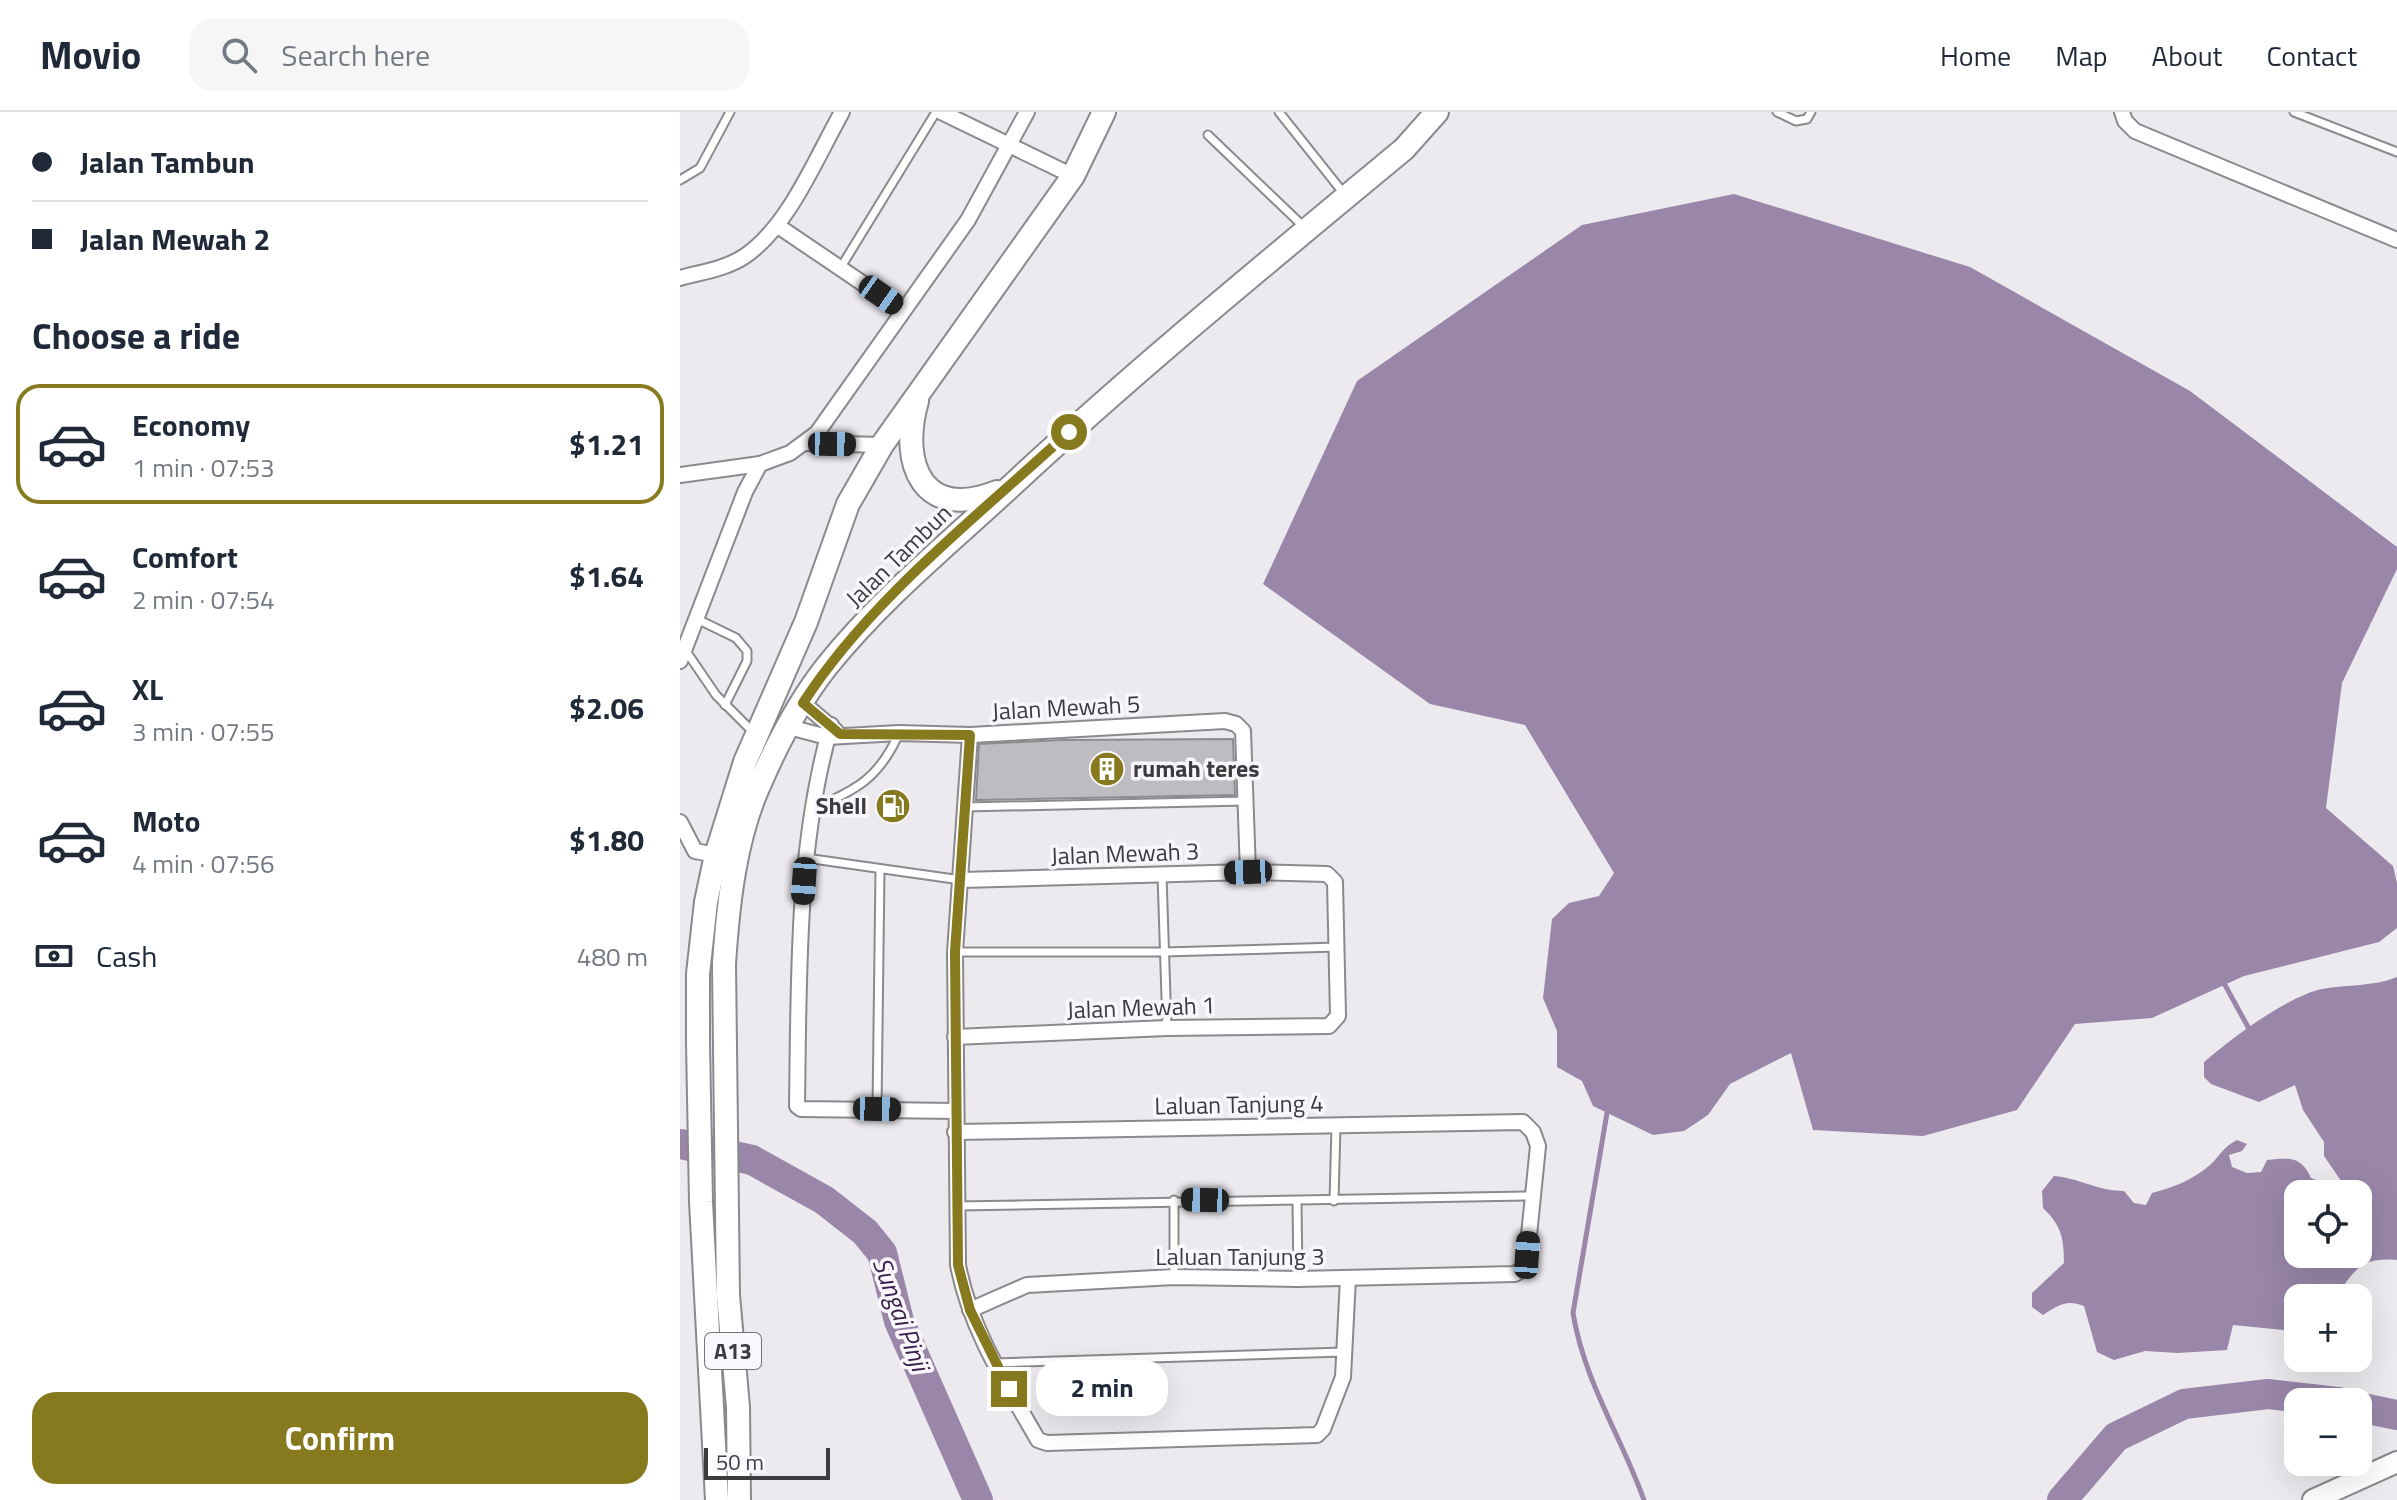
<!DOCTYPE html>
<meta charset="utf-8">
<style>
body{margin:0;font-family:"Titillium Web",sans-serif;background:#f6f6f7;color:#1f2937;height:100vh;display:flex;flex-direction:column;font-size:30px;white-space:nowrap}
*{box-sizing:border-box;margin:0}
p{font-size:26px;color:#747a83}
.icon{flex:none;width:44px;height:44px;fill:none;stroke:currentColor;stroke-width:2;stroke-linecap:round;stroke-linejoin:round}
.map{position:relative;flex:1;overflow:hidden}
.drawer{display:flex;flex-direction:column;background:#fff;width:680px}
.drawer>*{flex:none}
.banner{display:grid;align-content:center;height:176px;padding:0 32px;background:#fff}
.controls{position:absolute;left:1604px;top:1068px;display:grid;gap:16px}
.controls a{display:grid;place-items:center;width:88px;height:88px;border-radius:16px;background:#fff;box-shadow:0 8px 32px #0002;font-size:40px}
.scale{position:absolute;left:24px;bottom:20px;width:126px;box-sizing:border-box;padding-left:8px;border:4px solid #3c3b3d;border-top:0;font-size:22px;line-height:28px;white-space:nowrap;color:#3c3b3d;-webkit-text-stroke:6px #faf7fc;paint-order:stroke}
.end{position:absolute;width:36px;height:36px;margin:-18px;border:10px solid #87791e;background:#fff;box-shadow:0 0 0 4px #fff}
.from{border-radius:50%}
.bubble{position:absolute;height:56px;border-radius:24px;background:#fff;box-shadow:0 8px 32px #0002;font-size:26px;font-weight:700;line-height:56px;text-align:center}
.car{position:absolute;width:24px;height:48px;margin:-24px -12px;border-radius:10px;box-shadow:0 0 6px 2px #0007;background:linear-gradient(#222 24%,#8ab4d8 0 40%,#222 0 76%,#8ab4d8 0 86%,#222 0)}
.banner b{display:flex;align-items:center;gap:28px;height:76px;font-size:30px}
.banner b+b{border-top:2px solid #e0e1e3}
.banner i{width:20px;height:20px;background:#1f2937}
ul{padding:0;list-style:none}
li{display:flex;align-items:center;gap:24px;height:120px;margin:0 16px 12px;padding:0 16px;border:4px solid transparent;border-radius:24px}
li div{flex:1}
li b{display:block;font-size:30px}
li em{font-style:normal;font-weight:700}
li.current{border-color:#87791e}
li>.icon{width:72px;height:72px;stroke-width:1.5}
h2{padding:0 32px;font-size:36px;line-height:96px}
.pay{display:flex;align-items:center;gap:20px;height:88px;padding:0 32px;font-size:30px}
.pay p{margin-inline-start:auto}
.action{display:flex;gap:16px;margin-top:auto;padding:16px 32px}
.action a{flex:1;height:92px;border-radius:24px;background:#87791e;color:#fff;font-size:32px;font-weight:700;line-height:92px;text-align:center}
header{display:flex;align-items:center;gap:48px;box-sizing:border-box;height:112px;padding:0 40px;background:#fff;border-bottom:2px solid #e0e1e3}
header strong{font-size:38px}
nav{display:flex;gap:44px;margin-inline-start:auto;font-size:28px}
.search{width:560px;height:72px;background:#f6f6f7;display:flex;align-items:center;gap:20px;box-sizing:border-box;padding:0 28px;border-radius:24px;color:#747a83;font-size:30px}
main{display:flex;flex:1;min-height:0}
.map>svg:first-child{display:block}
.water{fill:#9986a9}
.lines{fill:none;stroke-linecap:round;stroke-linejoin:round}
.stream{stroke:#9986a9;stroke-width:5}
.river{stroke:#9986a9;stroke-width:30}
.building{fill:#bfbcc1;stroke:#8d8b8f;stroke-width:2}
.lane-casing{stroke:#8b898d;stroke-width:11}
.street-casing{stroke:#8b898d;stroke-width:18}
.secondary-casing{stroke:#8b898d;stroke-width:24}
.primary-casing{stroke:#8b898d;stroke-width:26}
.lane{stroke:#fff;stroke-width:7}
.street{stroke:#fff;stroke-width:14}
.secondary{stroke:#fff;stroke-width:20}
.primary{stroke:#fff;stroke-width:22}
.route{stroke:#87791e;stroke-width:10}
.labels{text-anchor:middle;stroke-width:7;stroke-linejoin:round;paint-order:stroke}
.shield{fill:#faf7fc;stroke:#757376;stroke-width:2}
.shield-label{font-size:22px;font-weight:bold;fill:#3c3b3d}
.street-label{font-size:24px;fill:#3c3b3d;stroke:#faf7fc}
.poi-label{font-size:24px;font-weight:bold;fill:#3c3b3d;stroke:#faf7fc;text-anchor:start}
.water-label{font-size:26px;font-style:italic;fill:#391d4b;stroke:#faf7fc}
</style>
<header>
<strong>Movio</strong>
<div class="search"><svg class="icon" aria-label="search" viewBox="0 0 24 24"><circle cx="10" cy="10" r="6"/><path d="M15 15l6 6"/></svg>Search here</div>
<nav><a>Home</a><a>Map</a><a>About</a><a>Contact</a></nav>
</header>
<main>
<section class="drawer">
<div class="banner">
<b><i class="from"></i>Jalan Tambun</b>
<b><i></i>Jalan Mewah 2</b>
</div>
<h2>Choose a ride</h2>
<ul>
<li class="current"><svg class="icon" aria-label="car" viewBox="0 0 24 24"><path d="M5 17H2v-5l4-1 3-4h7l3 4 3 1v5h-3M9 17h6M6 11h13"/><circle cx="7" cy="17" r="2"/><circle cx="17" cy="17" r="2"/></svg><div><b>Economy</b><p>1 min · 07:53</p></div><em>$1.21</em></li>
<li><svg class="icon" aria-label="car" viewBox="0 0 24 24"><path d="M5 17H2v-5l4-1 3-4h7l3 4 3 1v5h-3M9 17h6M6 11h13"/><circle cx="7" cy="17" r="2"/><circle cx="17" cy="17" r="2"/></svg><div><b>Comfort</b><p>2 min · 07:54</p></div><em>$1.64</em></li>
<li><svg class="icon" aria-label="car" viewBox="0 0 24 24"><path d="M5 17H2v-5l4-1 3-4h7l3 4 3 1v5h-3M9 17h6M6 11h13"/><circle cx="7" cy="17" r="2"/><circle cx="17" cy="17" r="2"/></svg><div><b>XL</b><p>3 min · 07:55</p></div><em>$2.06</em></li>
<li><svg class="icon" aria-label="car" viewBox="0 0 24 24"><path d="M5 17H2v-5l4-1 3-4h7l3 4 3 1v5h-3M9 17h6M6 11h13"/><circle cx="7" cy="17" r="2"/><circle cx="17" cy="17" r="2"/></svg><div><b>Moto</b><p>4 min · 07:56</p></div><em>$1.80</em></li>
</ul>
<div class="pay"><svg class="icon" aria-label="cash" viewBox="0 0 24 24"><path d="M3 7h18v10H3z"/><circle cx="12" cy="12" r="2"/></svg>Cash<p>480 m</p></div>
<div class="action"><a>Confirm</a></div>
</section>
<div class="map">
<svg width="1717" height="1388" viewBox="0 0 1717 1388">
<rect width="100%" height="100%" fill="#edeaef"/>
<g class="water">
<polygon points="1054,82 1290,155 1510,279 1717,435 1717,457 1662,571 1646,696 1713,754 1717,771 1717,816 1699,830 1564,864 1472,906 1395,912 1337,998 1243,1024 1133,1018 1111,941 1050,972 1028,1003 1004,1019 973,1023 913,994 902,969 877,955 877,919 863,886 872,807 889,791 919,784 934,761 845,613 750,592 583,472 677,269 902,113"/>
<path d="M1717,865V1148C1680,1145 1675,1158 1655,1186H1618V1213L1604,1218L1553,1213L1547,1238L1498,1241L1465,1239L1434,1248L1417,1240L1404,1194C1387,1187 1378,1193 1363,1203L1352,1195V1181L1384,1151C1384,1126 1381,1113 1363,1096L1362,1079L1374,1064C1399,1066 1418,1079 1444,1079L1454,1091L1466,1093L1472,1081C1494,1075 1513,1068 1530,1053C1540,1044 1543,1035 1557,1028L1567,1032L1562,1039L1549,1043L1552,1055L1567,1061L1581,1060L1587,1048C1610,1046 1621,1044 1631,1066L1668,1082H1618V1142H1678V1082H1670L1644,1044V1030L1623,998L1615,973L1579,990L1531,972L1524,965V950C1552,926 1606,885 1642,877C1667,872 1693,875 1717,865Z"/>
</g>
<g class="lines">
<g class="stream">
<polyline points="1545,873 1568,915"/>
<path d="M927,1001L893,1201C904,1269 941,1324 964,1388"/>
</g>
<g class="river">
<polyline points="0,1032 72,1048 144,1088 185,1120 202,1141 219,1209 298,1388"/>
<polyline points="1678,1295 1717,1303"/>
<polyline points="1382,1388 1436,1325 1504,1292 1588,1282 1658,1290"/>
</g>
</g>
<polygon class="building" points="553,627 555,683 296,688 299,632 382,628"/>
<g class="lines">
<defs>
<g id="lane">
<polyline points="599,0 665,83"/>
<polyline points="1097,0 1116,9 1127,7 1131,0"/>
<polyline points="1614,0 1717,40"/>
<polyline points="528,23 624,115"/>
<polyline points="0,68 20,56 50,0"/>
<polyline points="161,155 256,0"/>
<polyline points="17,507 56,526 67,539 67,549 45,593"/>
<polyline points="6,539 36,583 74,621"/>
<polyline points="285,695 566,689"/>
<path d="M134,696C177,678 200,665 219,621"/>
<polyline points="126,746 281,768"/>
<polyline points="482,763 487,916"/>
<polyline points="275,840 484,840 657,835"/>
<polyline points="197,997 200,758"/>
<polyline points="494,1088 494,1165"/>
<polyline points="617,1089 618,1167"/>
<polyline points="654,1089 656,1014"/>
<polyline points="278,1094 851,1084"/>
<polyline points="315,1251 664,1240"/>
</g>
<g id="street">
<polyline points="261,0 393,64"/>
<polyline points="1442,0 1445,9 1455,19 1717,128"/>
<polyline points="98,114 222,198"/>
<path d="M0,166C21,160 46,157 65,144C109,114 136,46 162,0"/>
<polyline points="126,331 202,333"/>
<polyline points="0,363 80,352"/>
<polyline points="0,549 65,380 80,352 110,341 137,321 288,108 347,0"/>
<polyline points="123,591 156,619"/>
<path d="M151,613C116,736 119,867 117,994L121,997L275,999"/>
<polyline points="109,615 147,625 219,621 290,623 545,609 556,612 563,619 568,760"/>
<path d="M290,623L275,840L278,1153C290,1217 326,1272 358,1328L367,1331L637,1323L643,1317L663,1265L668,1166"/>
<polyline points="0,710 15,739 36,743"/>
<polyline points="275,925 487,916 649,914 658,904 655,770 647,762 568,760 281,768"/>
<polyline points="275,1020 843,1010 853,1020 858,1034 847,1143 844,1156 835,1162 618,1167 494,1165 347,1173 290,1198"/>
</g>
<polyline id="secondary" points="1633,1388 1717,1350"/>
<g id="primary">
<path d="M237,289C219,353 243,409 317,380"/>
<polyline points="37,1388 21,1090 18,931 18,862 26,790 36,743 65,650 126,510 168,392 202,333 393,64 424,0"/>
<path d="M59,1388L58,1295L48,1183L44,852C48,792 55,724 81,669C98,630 121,587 147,554C200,488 267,433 329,376C457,257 589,149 724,37L757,0"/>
</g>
</defs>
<use href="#lane" class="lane-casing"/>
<use href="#street" class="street-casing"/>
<use href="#secondary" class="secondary-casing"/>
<use href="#primary" class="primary-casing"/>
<use href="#lane" class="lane"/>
<use href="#street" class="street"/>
<use href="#secondary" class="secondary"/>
<use href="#primary" class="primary"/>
</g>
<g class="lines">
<path class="route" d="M329,1277L290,1198L278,1153L275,840L290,623L160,622L123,591C190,487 298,404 389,320"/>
</g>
<defs>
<symbol id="building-disc" viewBox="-11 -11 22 22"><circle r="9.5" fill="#87791e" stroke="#faf7fc"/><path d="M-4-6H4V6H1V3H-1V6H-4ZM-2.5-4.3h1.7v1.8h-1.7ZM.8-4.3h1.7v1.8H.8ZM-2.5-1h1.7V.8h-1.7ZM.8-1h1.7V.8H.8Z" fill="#fff"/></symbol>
<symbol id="fuel-disc" viewBox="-11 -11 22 22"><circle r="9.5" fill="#87791e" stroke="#faf7fc"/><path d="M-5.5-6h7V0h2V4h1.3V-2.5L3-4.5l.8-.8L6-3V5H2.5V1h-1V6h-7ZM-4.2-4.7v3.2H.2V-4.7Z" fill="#fff"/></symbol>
</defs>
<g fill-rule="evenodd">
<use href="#building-disc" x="407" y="637" width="40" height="40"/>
<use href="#fuel-disc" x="193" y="674" width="40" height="40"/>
</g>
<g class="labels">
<rect class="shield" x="25" y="1221" width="56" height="36" rx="6"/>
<g class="shield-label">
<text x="53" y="1247">A13</text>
</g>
<g class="street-label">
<text transform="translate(219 444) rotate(-44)" y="8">Jalan Tambun</text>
<text transform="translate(386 596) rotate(-3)" y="8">Jalan Mewah 5</text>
<text transform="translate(445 742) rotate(-2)" y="8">Jalan Mewah 3</text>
<text transform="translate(461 896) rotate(-2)" y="8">Jalan Mewah 1</text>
<text transform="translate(559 993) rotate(-1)" y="8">Laluan Tanjung 4</text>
<text x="560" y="1153">Laluan Tanjung 3</text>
</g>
<g class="poi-label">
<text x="453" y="665">rumah teres</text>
<text x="187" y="702" text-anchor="end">Shell</text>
</g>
<g class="water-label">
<text transform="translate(221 1202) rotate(70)" y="9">Sungai Pinji</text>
</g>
</g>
</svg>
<div class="controls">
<a><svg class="icon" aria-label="locate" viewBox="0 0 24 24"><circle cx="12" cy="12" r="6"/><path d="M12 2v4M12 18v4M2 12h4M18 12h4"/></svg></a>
<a>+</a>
<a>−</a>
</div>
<div class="scale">50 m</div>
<i class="end from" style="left:389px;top:320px"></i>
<i class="end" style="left:329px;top:1277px"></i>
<div class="bubble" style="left:356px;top:1248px;width:132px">2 min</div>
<i class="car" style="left:201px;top:183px;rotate:125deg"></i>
<i class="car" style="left:152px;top:332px;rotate:91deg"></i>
<i class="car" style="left:568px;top:760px;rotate:268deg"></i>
<i class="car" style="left:124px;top:769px;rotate:184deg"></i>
<i class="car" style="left:197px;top:997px;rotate:91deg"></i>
<i class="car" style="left:525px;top:1088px;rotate:271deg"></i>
<i class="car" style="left:847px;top:1143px;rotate:4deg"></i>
</div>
</main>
